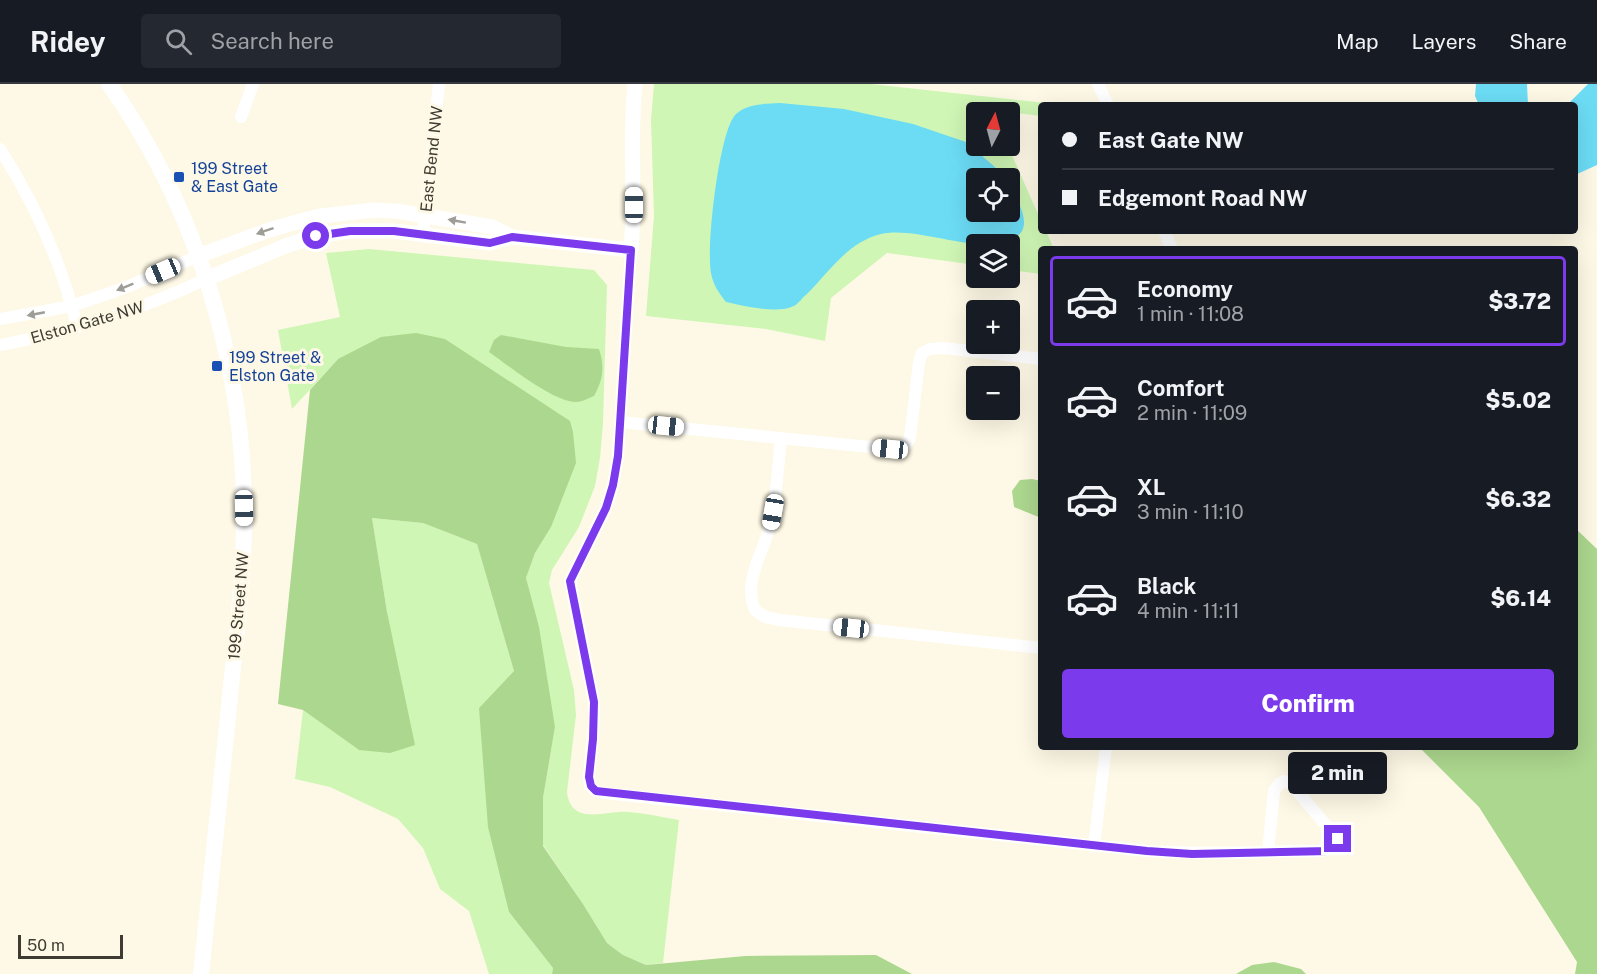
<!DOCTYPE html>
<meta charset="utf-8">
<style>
body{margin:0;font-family:"Public Sans",sans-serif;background:#242831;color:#f1f3f6;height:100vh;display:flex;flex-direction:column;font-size:22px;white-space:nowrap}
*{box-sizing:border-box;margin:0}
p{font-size:20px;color:#9ea1a6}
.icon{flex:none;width:33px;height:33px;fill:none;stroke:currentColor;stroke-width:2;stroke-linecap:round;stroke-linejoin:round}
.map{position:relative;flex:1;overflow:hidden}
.drawer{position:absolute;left:1038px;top:162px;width:540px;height:504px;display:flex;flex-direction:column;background:#171b24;border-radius:6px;box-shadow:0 6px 24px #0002}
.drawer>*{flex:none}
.top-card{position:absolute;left:1038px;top:18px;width:540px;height:132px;border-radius:6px;box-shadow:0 6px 24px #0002;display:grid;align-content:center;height:132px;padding:0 24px;background:#171b24}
.needle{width:39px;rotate:6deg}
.controls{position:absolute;left:966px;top:18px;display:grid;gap:12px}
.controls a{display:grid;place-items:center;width:54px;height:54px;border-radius:6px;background:#171b24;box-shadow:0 6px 24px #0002;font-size:30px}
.scale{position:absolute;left:18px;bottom:15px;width:105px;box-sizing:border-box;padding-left:6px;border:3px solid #3e3b32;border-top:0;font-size:16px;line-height:21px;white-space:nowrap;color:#3e3b32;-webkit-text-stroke:4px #fef9e6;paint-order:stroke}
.end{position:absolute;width:27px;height:27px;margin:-14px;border:8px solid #7c3aed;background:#fff;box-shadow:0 0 0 3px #fff}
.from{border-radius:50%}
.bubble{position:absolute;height:42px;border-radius:6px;background:#171b24;box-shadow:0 6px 24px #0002;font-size:20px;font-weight:800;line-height:42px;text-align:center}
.car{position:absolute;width:18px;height:36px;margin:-18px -9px;border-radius:8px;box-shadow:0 0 4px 2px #0007;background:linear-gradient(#fff 24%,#345 0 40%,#fff 0 76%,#345 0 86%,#fff 0)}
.top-card b{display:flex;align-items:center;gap:21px;height:57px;font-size:22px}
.top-card b+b{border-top:2px solid #363941}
.top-card i{width:15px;height:15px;background:#f1f3f6}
ul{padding:10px 0 0;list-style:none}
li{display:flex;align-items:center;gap:18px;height:90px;margin:0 12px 9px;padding:0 12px;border:3px solid transparent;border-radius:6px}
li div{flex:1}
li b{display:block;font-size:22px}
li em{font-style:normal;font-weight:800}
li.active{border-color:#7c3aed}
li>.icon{width:54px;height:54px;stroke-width:1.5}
.primary-button{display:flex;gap:12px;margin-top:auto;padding:12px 24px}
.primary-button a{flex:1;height:69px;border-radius:6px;background:#7c3aed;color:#fff;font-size:24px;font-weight:800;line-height:69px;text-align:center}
header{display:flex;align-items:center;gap:36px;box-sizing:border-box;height:84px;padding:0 30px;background:#171b24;border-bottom:2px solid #363941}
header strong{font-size:28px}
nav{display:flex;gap:33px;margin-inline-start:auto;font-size:21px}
.search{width:420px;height:54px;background:#242831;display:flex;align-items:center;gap:15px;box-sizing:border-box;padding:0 21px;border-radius:6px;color:#9ea1a6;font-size:22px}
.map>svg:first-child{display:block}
.green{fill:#cff6b5;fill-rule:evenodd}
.forest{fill:#acd78e}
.water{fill:#6cdcf5}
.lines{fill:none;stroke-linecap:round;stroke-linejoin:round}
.minor{stroke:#fff;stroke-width:12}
.tertiary{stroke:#fff;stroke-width:15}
.secondary{stroke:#fff;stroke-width:16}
.oneway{fill:#9e9d98}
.route{stroke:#7c3aed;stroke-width:8}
.transit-dot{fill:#1a4fb4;stroke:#fef9e6;stroke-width:2}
.labels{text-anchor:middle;stroke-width:6;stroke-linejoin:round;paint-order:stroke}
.street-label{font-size:16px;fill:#3e3b32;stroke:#fef9e6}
.transit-label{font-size:16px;fill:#164399;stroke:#fef9e6;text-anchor:start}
</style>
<header>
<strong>Ridey</strong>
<div class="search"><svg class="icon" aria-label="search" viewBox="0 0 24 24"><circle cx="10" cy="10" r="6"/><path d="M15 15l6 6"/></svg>Search here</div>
<nav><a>Map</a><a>Layers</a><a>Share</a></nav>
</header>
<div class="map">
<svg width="1597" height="890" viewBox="0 0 1597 890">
<rect width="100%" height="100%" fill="#fef9e6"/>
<g class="green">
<path d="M654,0H871L1064,21H1041V32L993,26V28H976V62H1008L1041,137V147H1046L1054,165H1041V190L1010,186V160H976V181L887,169L831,214L825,257L766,245L646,232L654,132L651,36ZM976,94H1010V128H976Z"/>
<path d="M369,165L594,186L607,201L603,339L600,374L595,402L579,443L552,486L549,499L574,606L576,631L567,708C571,743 607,726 628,728C645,729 662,733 679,736L663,879L646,881L623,871L607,859L583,820L543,761V714L555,643L526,494L535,469L551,443L462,268L445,255L338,275L292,325L278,246L340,233L326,169Z"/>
<polygon points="372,434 423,439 477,460 514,587 479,624 509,828 553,884 552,890 489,890 469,827 440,805 423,764 398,735 330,703 295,695 303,626 359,666 387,528"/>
</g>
<g class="forest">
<polygon points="416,249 445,255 570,337 573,348 576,379 551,443 535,469 526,494 539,543 555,643 543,714 543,762 583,820 607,859 623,871 646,881 745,872 876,871 912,890 552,890 553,884 509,828 488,743 479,624 514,587 477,460 423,439 372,434 387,528 415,661 390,669 359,666 303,626 278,620 310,306 338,275 381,253"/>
<path d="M501,251L566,263L599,265C605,283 603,296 594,312C589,314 582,318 576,318C553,318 509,282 489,268L494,256Z"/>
<polygon points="1032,395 1041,397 1041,434 1014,423 1012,407 1020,396"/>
<polygon points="1575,444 1597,465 1597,890 1575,890 1577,878 1479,723 1419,663 1575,663"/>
<polygon points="1274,878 1301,885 1306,890 1236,890 1252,881"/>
</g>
<g class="water">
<polygon points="1476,0 1527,0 1528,21 1479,21 1475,12"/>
<polygon points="1588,0 1597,0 1597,81 1575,91 1575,21 1567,21"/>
<path d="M780,19L844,25L913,40L966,58L996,84L1003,94H976V128H1010V104C1017,115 1034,142 1016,153C983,174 918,141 881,150C848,158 829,188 807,210C803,213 798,220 794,222C778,230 743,222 726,218C719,209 713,201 711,189C706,164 719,46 736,30C748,19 765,20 780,19Z"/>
</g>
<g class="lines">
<g class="minor">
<polyline points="1098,0 1108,21"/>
<polyline points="241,33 253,0"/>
<path d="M0,65C35,120 62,179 77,243"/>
<polyline points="1164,147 1172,165"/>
<polyline points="423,151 439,0"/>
<path d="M631,166L618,372L613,401L606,424L570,497L594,618V638L589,693L590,702L596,707L604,709L1147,767C1195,770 1243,769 1291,767C1305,767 1323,769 1336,763L1338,755L1291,700L1284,697L1279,700L1274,707L1268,768"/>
<polyline points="0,235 72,222 127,203 198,172"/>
<path d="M0,261C72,248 140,226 206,195"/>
<polyline points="620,338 890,365 906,361 910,354 919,278 922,269 930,265 943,264 1041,275"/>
<path d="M781,354C778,382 777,410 771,437C765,467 742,496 755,526L765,533L780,536L1041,564"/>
<polyline points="1094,762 1106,663"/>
</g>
<g class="tertiary">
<path d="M198,172L269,146L297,138L320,132L374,126L396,127L492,143L512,153L631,166C636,111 629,55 635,0"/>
<polyline points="206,195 288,161 317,152 350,147 394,147 490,159 512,153"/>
</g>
<path class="secondary" d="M109,0C199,128 247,287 244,444C243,510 233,576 227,642C218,724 210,807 201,890"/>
</g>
<defs><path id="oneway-solid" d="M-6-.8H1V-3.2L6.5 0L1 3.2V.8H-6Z" transform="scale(1.5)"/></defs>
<g class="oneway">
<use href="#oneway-solid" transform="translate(457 137) rotate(-170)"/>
<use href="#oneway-solid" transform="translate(265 147) rotate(161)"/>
<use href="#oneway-solid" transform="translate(125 203) rotate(158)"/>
<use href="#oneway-solid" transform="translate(36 230) rotate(169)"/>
</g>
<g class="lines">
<polyline class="route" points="316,152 350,147 394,147 490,159 512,153 631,166 618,372 613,401 606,424 570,497 594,618 593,655 589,693 591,702 596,707 1147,767 1192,770 1329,767 1336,764 1338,755"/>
</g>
<g class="transit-dot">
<rect x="173" y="87" width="12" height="12" rx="3"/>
<rect x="211" y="276" width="12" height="12" rx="3"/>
</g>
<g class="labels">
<g class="street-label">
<text transform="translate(431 75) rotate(-84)" y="6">East Bend NW</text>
<text transform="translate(87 238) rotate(-16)" y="6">Elston Gate NW</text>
<text transform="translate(238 522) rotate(-85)" y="6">199 Street NW</text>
</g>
<g class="transit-label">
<text x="191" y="90">199 Street<tspan x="191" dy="18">&amp; East Gate</tspan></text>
<text x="229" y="279">199 Street &amp;<tspan x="229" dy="18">Elston Gate</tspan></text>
</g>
</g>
</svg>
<div class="controls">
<a><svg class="needle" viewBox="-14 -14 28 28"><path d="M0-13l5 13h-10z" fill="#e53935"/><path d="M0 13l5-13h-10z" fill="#9ea1a6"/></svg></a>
<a><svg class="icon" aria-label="locate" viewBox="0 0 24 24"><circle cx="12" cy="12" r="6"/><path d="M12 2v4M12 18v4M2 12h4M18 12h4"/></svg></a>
<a><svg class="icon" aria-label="layers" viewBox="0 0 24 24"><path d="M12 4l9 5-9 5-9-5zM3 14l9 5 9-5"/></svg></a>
<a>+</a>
<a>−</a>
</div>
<div class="scale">50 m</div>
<i class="end from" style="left:316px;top:152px"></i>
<i class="end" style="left:1338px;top:755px"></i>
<div class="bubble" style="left:1288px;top:668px;width:99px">2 min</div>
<i class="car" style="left:634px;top:121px;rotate:0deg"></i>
<i class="car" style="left:163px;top:187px;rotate:247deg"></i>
<i class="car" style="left:666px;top:342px;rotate:96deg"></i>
<i class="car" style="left:890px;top:365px;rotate:276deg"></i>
<i class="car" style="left:244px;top:424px;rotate:179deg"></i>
<i class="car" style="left:773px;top:428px;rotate:190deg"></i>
<i class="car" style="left:851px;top:544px;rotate:276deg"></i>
<div class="top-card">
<b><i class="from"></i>East Gate NW</b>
<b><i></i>Edgemont Road NW</b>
</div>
<section class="drawer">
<ul>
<li class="active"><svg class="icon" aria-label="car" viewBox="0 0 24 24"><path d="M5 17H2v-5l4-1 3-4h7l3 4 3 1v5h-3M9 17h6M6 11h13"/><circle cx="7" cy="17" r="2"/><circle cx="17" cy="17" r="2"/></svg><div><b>Economy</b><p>1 min · 11:08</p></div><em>$3.72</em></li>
<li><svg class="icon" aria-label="car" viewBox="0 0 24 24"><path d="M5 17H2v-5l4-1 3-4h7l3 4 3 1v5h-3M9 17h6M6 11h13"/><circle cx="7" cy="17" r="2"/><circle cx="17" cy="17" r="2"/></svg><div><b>Comfort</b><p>2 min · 11:09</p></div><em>$5.02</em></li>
<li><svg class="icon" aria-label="car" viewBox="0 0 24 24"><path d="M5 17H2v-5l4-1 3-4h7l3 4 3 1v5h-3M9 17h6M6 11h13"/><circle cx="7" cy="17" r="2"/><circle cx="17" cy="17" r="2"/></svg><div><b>XL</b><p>3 min · 11:10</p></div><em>$6.32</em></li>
<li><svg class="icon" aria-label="car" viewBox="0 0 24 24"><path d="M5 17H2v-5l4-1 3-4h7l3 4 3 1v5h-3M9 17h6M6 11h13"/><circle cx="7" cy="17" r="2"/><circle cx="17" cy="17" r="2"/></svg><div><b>Black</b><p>4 min · 11:11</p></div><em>$6.14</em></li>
</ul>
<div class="primary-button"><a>Confirm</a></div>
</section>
</div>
